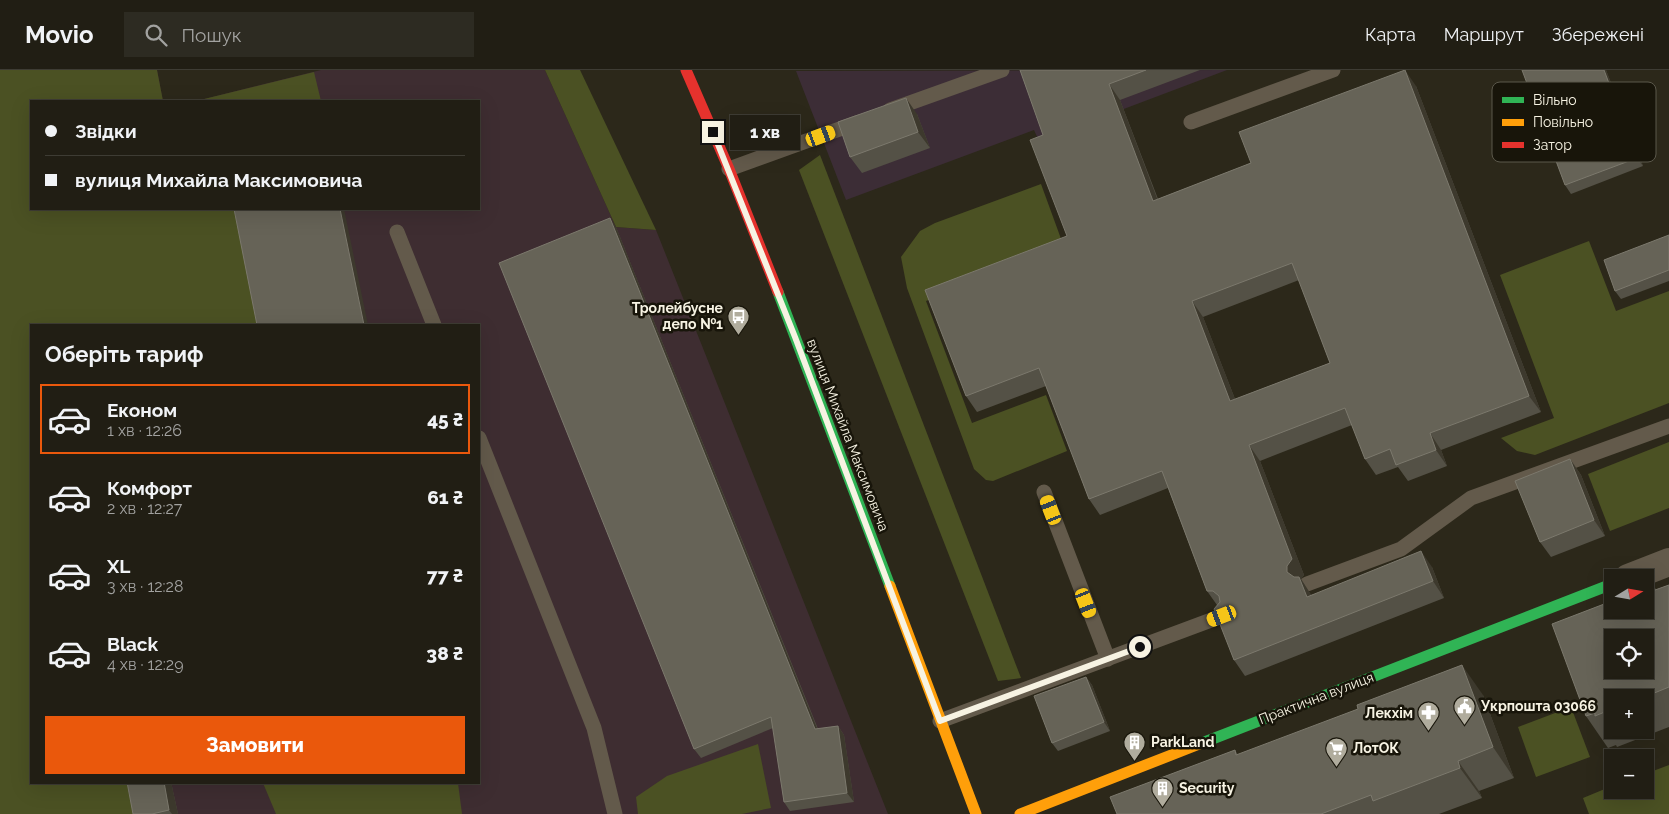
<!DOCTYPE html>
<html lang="uk">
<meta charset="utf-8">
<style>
body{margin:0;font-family:Raleway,sans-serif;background:#2d2b22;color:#f1f3f6;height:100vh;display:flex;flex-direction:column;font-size:19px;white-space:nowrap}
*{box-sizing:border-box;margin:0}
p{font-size:16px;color:#a2a2a0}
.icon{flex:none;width:28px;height:28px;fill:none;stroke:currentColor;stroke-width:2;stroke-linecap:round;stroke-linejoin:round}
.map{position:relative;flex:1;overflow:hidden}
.sheet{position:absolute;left:30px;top:254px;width:450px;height:460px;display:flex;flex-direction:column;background:#211e14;border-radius:0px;box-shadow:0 5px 20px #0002,0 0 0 1px #3e3c34}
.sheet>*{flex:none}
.guide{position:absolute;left:30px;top:30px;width:450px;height:110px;border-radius:0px;box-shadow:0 5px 20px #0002,0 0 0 1px #3e3c34;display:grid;align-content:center;height:110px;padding:0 15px;background:#211e14}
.needle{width:32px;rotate:79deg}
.fabs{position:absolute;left:1604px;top:499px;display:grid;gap:10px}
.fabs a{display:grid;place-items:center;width:50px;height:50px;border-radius:0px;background:#211e14;box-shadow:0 5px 20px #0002,0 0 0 1px #3e3c34;font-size:25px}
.end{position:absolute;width:22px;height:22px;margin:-11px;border:6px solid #f7f3e3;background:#111;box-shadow:0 0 0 2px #111}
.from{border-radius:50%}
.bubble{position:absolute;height:35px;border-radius:0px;background:#211e14;box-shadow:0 5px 20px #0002,0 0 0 1px #3e3c34;font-size:16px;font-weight:800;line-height:35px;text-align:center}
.car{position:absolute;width:15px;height:30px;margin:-15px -8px;border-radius:6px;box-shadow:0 0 4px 1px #0007;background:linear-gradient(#f5c518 24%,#345 0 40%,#f5c518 0 76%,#345 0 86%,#f5c518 0)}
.guide b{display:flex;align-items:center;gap:18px;height:48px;font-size:19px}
.guide b+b{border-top:1px solid #3e3c34}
.guide i{width:12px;height:12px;background:#f1f3f6}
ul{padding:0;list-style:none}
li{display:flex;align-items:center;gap:15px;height:70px;margin:0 10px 8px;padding:0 5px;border:2px solid transparent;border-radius:0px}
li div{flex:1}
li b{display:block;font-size:19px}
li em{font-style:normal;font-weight:800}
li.on{border-color:#ea580c}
li>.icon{width:45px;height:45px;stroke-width:1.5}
h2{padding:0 15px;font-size:22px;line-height:60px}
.button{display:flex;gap:10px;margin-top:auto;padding:10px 15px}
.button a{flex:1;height:58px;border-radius:0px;background:#ea580c;color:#fff;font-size:20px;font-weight:800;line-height:58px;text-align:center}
header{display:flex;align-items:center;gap:30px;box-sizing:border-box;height:70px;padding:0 25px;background:#211e14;border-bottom:1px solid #3e3c34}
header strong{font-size:24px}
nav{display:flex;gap:28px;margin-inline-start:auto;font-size:18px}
.search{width:350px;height:45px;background:#2d2b22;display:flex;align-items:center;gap:12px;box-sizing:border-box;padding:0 18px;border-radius:0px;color:#a2a2a0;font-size:19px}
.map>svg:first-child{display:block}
.commercial{fill:#3e2d31;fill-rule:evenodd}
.industrial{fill:#3c2d36}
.green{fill:#4b5123}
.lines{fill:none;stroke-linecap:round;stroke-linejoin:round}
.lane{stroke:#635a4b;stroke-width:15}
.street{stroke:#635a4b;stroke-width:28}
.fast{stroke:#30b455;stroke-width:11}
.slow{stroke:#ff9f0a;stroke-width:11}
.jam{stroke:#e5322d;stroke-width:11}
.wall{fill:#545146;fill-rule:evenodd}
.shaded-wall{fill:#3d392d}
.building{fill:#666357;stroke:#7c796d;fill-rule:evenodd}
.route{stroke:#f7f3e3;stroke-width:6}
.labels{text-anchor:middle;stroke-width:5;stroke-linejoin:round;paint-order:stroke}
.poi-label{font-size:14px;font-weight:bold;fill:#f7f3e3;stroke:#18150a;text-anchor:start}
.street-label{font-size:14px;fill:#f7f3e3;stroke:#18150a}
.key{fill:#18150a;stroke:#5b584b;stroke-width:1}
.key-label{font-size:14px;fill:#f7f3e3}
</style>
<header>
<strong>Movio</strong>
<div class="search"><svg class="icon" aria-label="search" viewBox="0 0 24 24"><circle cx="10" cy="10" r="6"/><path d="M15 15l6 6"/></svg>Пошук</div>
<nav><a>Карта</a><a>Маршрут</a><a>Збережені</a></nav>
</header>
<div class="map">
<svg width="1669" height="744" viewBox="0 0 1669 744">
<rect width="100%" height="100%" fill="#2c281a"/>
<path class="commercial" d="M0,0H157L163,31H31V139H479V31H196L321,0H545L616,157L656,160L888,744H0ZM31,255H479V712H31Z"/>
<polygon class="industrial" points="1227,0 1039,71 1034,60 846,130 796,1"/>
<g class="green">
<polygon points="0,0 157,0 163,31 31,31 31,139 238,139 261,255 31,255 31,712 135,713 137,744 0,744"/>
<polygon points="545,0 580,0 656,160 616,157"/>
<polygon points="314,2 321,31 196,31"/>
<polygon points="820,85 1021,608 998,611 799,100"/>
<polygon points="1041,114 1064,177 926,231 972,353 1046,325 1067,381 993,411 986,410 974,399 907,218 901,187 920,161 935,153"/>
<polygon points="1589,171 1616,241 1669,221 1669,333 1535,385 1517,381 1501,368 1554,348 1500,205"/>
<polygon points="1669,372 1669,438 1610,461 1588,404"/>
<polygon points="1571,637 1590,687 1536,707 1518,657"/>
<polygon points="758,674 771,738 742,744 638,744 636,727 667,706"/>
<polygon points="1669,695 1669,744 1589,744 1583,728 1612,716 1612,720 1645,720 1645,704"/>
<polygon points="263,713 458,713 462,744 276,744"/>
</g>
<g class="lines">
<g class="lane">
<polyline points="890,40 1002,0"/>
<polyline points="1191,52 1333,0"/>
<polyline points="729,99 859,52"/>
<polyline points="397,162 434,255"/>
<polyline points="479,368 594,658 615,744"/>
<polyline points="1044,422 1108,589"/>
<polyline points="1307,514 1401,479 1471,428 1669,356"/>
<polyline points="940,651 1222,546"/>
</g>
<polyline class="street" points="1628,508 1669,492"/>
<g class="fast">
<polyline points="778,222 890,516"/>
<polyline points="1202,673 1612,514"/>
</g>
<g class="slow">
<polyline points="890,516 976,744"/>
<polyline points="1020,744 1202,673"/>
</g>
<polyline class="jam" points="686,0 729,99 778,222"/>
</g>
<g class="wall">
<path d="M1020,0H1200L1120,30L1158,129L1251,93L1416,16L1541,342L1441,380L1447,396L1408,411L1398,397L1376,405L1365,389L1352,355L1260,391L1304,505L1301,509L1311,525L1432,497L1444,528L1245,606L1234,590L1217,535L1207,521L1168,418L1100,445L1089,429L1046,316L977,342L966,326L1067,166L1043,65ZM1299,210L1330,293L1235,329L1203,247Z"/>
<polygon points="1606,0 1643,96 1571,124 1565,115"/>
<polygon points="917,44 930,78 862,103 850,87"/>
<polygon points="616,157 818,659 838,656 844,665 854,732 790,741 784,732 773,658 701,688 694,679"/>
<polygon points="1669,165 1669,211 1621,229 1615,221"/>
<polygon points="1570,389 1581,405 1605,466 1551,487 1540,472"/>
<path d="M1669,515V657L1617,677L1616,675L1608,678L1586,646L1657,519ZM1612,628H1645V660H1612Z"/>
<polygon points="1086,607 1092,615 1110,661 1058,681 1052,673"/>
<polygon points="1483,625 1514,708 1479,721 1482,728 1439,744 1117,744 1235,680 1238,685"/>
<polygon points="127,712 171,712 178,744 133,744"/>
</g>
<g class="shaded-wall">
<polygon points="1405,0 1416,16 1541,342 1529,326"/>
<polygon points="1604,0 1606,0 1643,96 1637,88"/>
<polygon points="1109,14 1120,30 1164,147 1153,131"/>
<polygon points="906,28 917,44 930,78 918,62"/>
<polygon points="340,139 344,139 368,255 364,255"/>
<polygon points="610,148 616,157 821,668 815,659"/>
<polygon points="1192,231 1203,247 1242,347 1230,331"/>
<polygon points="1430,363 1441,380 1447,396 1436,380"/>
<polygon points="1249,375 1260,391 1304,505 1301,509 1310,523 1318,543 1307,527 1298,512 1287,502 1287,496"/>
<polygon points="1570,389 1581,405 1605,466 1594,450"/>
<polygon points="1421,481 1432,497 1444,528 1433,511"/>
<polygon points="1462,595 1483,625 1514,708 1493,677"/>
<polygon points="1086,607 1092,615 1110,661 1104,652"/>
<polygon points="838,656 844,665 854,732 847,723"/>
<polygon points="1458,691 1479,721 1482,728 1460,698"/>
<polygon points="164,712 171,712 178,744 172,744 169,740"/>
</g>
<g class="building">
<path d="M1020,0H1146L1109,14L1153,131L1251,93L1239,62L1405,0L1529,326L1430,363L1436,380L1396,395L1390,379L1365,389L1345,338L1249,375L1292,489L1287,496V502L1294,507H1299L1307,527L1421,481L1433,511L1234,590L1214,539L1220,532L1219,526L1213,521H1207L1162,401L1089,429L1039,298L966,326L925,220L1067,166L1030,70L1043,65ZM1292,193L1330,293L1230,331L1192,231Z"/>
<polygon points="1522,0 1604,0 1637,88 1565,115"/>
<polygon points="906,28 918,62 850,87 838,52"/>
<polygon points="234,139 340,139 364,255 257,255"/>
<polygon points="610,148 815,659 838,656 847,723 784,732 771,647 694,679 499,193"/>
<polygon points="1669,165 1669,200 1615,221 1604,190"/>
<polygon points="1570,389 1594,450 1540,472 1515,411"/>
<path d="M1654,515L1655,520L1669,515V617L1642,628H1612V639L1595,646V643L1586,646L1552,554L1612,531V540H1645V519ZM1612,568H1645V600H1612Z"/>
<polygon points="1462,595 1493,677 1458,691 1460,698 1373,731 1371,725 1321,744 1117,744 1110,727 1235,680 1236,685 1358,639 1357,635"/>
<polygon points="1086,607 1104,652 1052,673 1034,626"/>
<polygon points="127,712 164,712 169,740 152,744 133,744"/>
</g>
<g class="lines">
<polyline class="route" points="713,62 795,267 940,651 1140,577"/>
</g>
<defs>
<symbol id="bus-pin" viewBox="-11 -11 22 30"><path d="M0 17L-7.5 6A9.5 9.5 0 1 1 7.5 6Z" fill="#b0ac9d" stroke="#18150a"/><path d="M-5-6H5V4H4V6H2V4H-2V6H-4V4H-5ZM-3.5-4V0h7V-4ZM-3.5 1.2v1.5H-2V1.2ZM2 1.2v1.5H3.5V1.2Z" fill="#fff"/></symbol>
<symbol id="civic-pin" viewBox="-11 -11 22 30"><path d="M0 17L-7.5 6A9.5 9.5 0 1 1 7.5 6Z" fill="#b0ac9d" stroke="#18150a"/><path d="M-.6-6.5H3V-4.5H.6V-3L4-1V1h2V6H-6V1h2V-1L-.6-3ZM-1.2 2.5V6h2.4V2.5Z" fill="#fff"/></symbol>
<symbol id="pharmacy-pin" viewBox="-11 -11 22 30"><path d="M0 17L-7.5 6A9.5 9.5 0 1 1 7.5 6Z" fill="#b0ac9d" stroke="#18150a"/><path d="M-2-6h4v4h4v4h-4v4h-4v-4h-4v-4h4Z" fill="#fff"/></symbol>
<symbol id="building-pin" viewBox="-11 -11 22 30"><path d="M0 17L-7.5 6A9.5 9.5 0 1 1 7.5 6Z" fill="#b0ac9d" stroke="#18150a"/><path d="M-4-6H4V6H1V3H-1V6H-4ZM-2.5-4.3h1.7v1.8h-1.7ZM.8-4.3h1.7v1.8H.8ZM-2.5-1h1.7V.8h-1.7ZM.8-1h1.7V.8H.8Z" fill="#fff"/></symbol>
<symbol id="supermarket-pin" viewBox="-11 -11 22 30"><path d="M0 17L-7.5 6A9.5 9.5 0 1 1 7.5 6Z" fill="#b0ac9d" stroke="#18150a"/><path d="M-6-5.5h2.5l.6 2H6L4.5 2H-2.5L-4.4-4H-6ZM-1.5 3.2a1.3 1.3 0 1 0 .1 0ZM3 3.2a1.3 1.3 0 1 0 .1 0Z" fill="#fff"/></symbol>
</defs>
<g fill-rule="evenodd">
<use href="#bus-pin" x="726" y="234" width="25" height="34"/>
<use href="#civic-pin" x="1452" y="624" width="25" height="34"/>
<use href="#pharmacy-pin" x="1416" y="630" width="25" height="34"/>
<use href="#building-pin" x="1122" y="660" width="25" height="34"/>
<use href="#supermarket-pin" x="1324" y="666" width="25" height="34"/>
<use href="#building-pin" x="1150" y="706" width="25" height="34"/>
</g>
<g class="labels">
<g class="poi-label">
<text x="723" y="243" text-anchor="end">Тролейбусне<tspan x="723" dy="16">депо №1</tspan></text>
<text x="1481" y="641">Укрпошта 03066</text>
<text x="1413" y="648" text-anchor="end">Лекхім</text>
<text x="1151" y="677">ParkLand</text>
<text x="1353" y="683">ЛотОК</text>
<text x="1179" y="723">Security</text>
</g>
<g class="street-label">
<text transform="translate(848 365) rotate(69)" y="5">вулиця Михайла Максимовича</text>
<text transform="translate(1316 628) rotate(-21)" y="5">Практична вулиця</text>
</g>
</g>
<rect x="1492" y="12" width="164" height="80" rx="8" class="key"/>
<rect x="1502" y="27" width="22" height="6" fill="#30b455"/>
<rect x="1502" y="49" width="22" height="7" fill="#ff9f0a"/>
<rect x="1502" y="72" width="22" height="6" fill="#e5322d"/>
<g class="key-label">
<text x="1533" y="35">Вільно</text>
<text x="1533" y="57">Повільно</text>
<text x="1533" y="80">Затор</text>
</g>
</svg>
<div class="fabs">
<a><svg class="needle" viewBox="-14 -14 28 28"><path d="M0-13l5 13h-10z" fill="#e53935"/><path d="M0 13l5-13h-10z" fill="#a2a2a0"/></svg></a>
<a><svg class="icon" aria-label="locate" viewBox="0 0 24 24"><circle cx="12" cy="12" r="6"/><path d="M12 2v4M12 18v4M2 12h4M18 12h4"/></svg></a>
<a>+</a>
<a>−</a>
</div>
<i class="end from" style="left:1140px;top:577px"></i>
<i class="end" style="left:713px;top:62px"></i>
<div class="bubble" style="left:730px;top:45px;width:70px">1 хв</div>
<i class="car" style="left:821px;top:66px;rotate:70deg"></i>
<i class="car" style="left:1051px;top:440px;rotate:339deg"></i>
<i class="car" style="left:1086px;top:533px;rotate:159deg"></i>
<i class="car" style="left:1222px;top:546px;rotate:249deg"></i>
<div class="guide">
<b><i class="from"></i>Звідки</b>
<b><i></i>вулиця Михайла Максимовича</b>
</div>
<section class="sheet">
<h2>Оберіть тариф</h2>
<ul>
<li class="on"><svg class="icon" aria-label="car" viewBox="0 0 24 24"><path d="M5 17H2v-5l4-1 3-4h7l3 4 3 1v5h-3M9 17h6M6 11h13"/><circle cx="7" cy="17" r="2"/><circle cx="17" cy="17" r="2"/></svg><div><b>Економ</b><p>1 хв · 12:26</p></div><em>45 ₴</em></li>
<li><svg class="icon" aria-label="car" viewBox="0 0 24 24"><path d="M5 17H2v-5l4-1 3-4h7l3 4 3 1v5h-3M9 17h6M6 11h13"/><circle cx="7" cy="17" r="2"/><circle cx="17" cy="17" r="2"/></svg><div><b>Комфорт</b><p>2 хв · 12:27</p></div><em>61 ₴</em></li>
<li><svg class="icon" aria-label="car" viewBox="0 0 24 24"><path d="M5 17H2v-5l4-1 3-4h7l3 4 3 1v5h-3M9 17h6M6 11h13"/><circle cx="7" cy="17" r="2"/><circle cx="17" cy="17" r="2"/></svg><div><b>XL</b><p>3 хв · 12:28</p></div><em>77 ₴</em></li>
<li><svg class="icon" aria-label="car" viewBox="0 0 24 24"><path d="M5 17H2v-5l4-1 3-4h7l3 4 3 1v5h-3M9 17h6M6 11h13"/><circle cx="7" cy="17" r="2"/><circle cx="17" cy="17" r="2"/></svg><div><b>Black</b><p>4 хв · 12:29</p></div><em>38 ₴</em></li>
</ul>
<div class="button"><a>Замовити</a></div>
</section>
</div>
